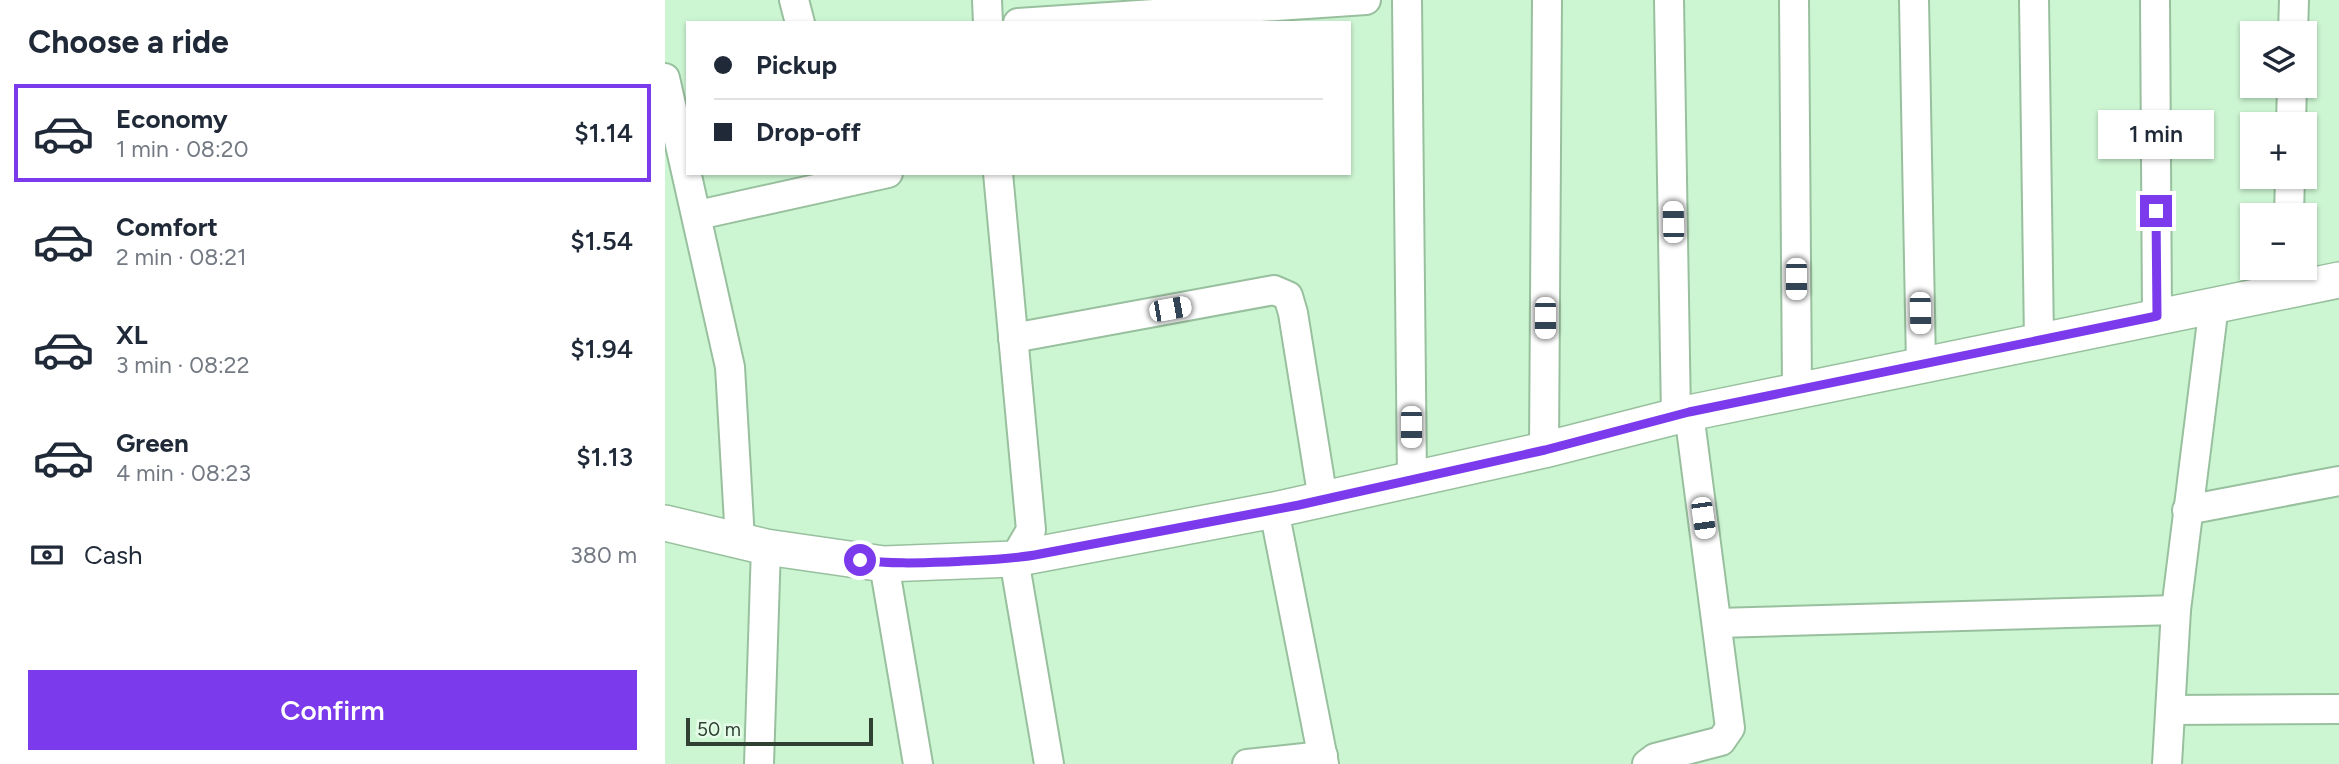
<!DOCTYPE html>
<meta charset="utf-8">
<style>
body{margin:0;font-family:Figtree,sans-serif;background:#f2f2f3;color:#1f2937;height:100vh;display:flex;flex-direction:column;font-size:26px;white-space:nowrap}
*{box-sizing:border-box;margin:0}
p{font-size:23px;color:#747a83}
.icon{flex:none;width:38px;height:38px;fill:none;stroke:currentColor;stroke-width:2;stroke-linecap:round;stroke-linejoin:round}
.map{position:relative;flex:1;overflow:hidden}
.drawer{display:flex;flex-direction:column;background:#fff;width:665px}
.drawer>*{flex:none}
.banner{position:absolute;left:21px;top:21px;width:665px;height:154px;border-radius:0px;box-shadow:0 2px 5px #0004;display:grid;align-content:center;height:154px;padding:0 28px;background:#fff}
.tools{position:absolute;left:1575px;top:21px;display:grid;gap:14px}
.tools a{display:grid;place-items:center;width:77px;height:77px;border-radius:0px;background:#fff;box-shadow:0 2px 5px #0004;font-size:35px}
.scale{position:absolute;left:21px;bottom:18px;width:187px;box-sizing:border-box;padding-left:7px;border:4px solid #304032;border-top:0;font-size:19px;line-height:24px;white-space:nowrap;color:#304032;-webkit-text-stroke:5px #e5fde8;paint-order:stroke}
.end{position:absolute;width:32px;height:32px;margin:-16px;border:9px solid #7c3aed;background:#fff;box-shadow:0 0 0 4px #fff}
.from{border-radius:50%}
.bubble{position:absolute;height:49px;border-radius:0px;background:#fff;box-shadow:0 2px 5px #0004;font-size:23px;font-weight:600;line-height:49px;text-align:center}
.car{position:absolute;width:21px;height:42px;margin:-21px -10px;border-radius:9px;box-shadow:0 0 5px 2px #0007;background:linear-gradient(#fff 24%,#345 0 40%,#fff 0 76%,#345 0 86%,#fff 0)}
.banner b{display:flex;align-items:center;gap:24px;height:66px;font-size:26px}
.banner b+b{border-top:2px solid #e0e1e3}
.banner i{width:18px;height:18px;background:#1f2937}
ul{padding:0;list-style:none}
li{display:flex;align-items:center;gap:21px;height:98px;margin:0 14px 10px;padding:0 14px;border:4px solid transparent;border-radius:0px}
li div{flex:1}
li b{display:block;font-size:26px}
li em{font-style:normal;font-weight:600}
li.current{border-color:#7c3aed}
li>.icon{width:63px;height:63px;stroke-width:1.5}
h2{padding:0 28px;font-size:32px;line-height:84px}
.pay{display:flex;align-items:center;gap:18px;height:77px;padding:0 28px;font-size:26px}
.pay p{margin-inline-start:auto}
.primary-button{display:flex;gap:14px;margin-top:auto;padding:14px 28px}
.primary-button a{flex:1;height:80px;border-radius:0px;background:#7c3aed;color:#fff;font-size:28px;font-weight:600;line-height:80px;text-align:center}
main{display:flex;flex:1;min-height:0}
.map>svg:first-child{display:block}
.lines{fill:none;stroke-linecap:round;stroke-linejoin:round}
.minor-casing{stroke:#99c09e;stroke-width:32}
.tertiary-casing{stroke:#99c09e;stroke-width:38}
.minor{stroke:#fff;stroke-width:28}
.tertiary{stroke:#fff;stroke-width:35}
.route{stroke:#7c3aed;stroke-width:9}
</style>
<main>
<section class="drawer">
<h2>Choose a ride</h2>
<ul>
<li class="current"><svg class="icon" aria-label="car" viewBox="0 0 24 24"><path d="M5 17H2v-5l4-1 3-4h7l3 4 3 1v5h-3M9 17h6M6 11h13"/><circle cx="7" cy="17" r="2"/><circle cx="17" cy="17" r="2"/></svg><div><b>Economy</b><p>1 min · 08:20</p></div><em>$1.14</em></li>
<li><svg class="icon" aria-label="car" viewBox="0 0 24 24"><path d="M5 17H2v-5l4-1 3-4h7l3 4 3 1v5h-3M9 17h6M6 11h13"/><circle cx="7" cy="17" r="2"/><circle cx="17" cy="17" r="2"/></svg><div><b>Comfort</b><p>2 min · 08:21</p></div><em>$1.54</em></li>
<li><svg class="icon" aria-label="car" viewBox="0 0 24 24"><path d="M5 17H2v-5l4-1 3-4h7l3 4 3 1v5h-3M9 17h6M6 11h13"/><circle cx="7" cy="17" r="2"/><circle cx="17" cy="17" r="2"/></svg><div><b>XL</b><p>3 min · 08:22</p></div><em>$1.94</em></li>
<li><svg class="icon" aria-label="car" viewBox="0 0 24 24"><path d="M5 17H2v-5l4-1 3-4h7l3 4 3 1v5h-3M9 17h6M6 11h13"/><circle cx="7" cy="17" r="2"/><circle cx="17" cy="17" r="2"/></svg><div><b>Green</b><p>4 min · 08:23</p></div><em>$1.13</em></li>
</ul>
<div class="pay"><svg class="icon" aria-label="cash" viewBox="0 0 24 24"><path d="M3 7h18v10H3z"/><circle cx="12" cy="12" r="2"/></svg>Cash<p>380 m</p></div>
<div class="primary-button"><a>Confirm</a></div>
</section>
<div class="map">
<svg width="1674" height="764" viewBox="0 0 1674 764">
<rect width="100%" height="100%" fill="#ccf5d2"/>
<g class="lines">
<defs>
<g id="minor">
<polyline points="129,0 135,23"/>
<polyline points="322,0 323,23"/>
<polyline points="742,0 747,480"/>
<polyline points="1004,0 1011,416"/>
<polyline points="1129,0 1132,390"/>
<polyline points="1249,0 1256,365"/>
<polyline points="1369,0 1374,340"/>
<polyline points="1490,0 1492,316"/>
<polyline points="353,23 701,0"/>
<polyline points="1628,33 1629,0"/>
<polyline points="0,78 65,367 75,540"/>
<polyline points="1626,124 1627,86"/>
<polyline points="333,173 366,530 349,559 384,764"/>
<polyline points="33,215 223,173"/>
<polyline points="1624,215 1625,177"/>
<polyline points="1623,290 1623,268"/>
<polyline points="348,338 609,290 623,296 628,313 658,500"/>
<polyline points="879,450 882,0"/>
<polyline points="609,510 659,764"/>
<polyline points="1522,510 1674,481"/>
<polyline points="219,564 253,764"/>
<polyline points="1052,623 1511,610"/>
<polyline points="1506,710 1674,709"/>
<polyline points="94,764 101,547"/>
<polyline points="582,764 658,756"/>
<polyline points="982,764 990,758 1056,741 1065,728 1024,413"/>
<polyline points="1502,764 1511,610 1549,305"/>
</g>
<polyline id="tertiary" points="0,523 101,547 219,564 349,559 609,510 879,450 1024,413 1674,280"/>
</defs>
<use href="#minor" class="minor-casing"/>
<use href="#tertiary" class="tertiary-casing"/>
<use href="#minor" class="minor"/>
<use href="#tertiary" class="tertiary"/>
</g>
<g class="lines">
<path class="route" d="M195,560C225,564 253,563 283,562C314,560 345,560 375,554L634,505L880,450L1024,412L1492,316L1491,211"/>
</g>
</svg>
<div class="tools">
<a><svg class="icon" aria-label="layers" viewBox="0 0 24 24"><path d="M12 4l9 5-9 5-9-5zM3 14l9 5 9-5"/></svg></a>
<a>+</a>
<a>−</a>
</div>
<div class="scale">50 m</div>
<i class="end from" style="left:195px;top:560px"></i>
<i class="end" style="left:1491px;top:211px"></i>
<div class="bubble" style="left:1433px;top:110px;width:116px">1 min</div>
<i class="car" style="left:1008px;top:222px;rotate:359deg"></i>
<i class="car" style="left:1131px;top:279px;rotate:180deg"></i>
<i class="car" style="left:505px;top:309px;rotate:80deg"></i>
<i class="car" style="left:1255px;top:313px;rotate:179deg"></i>
<i class="car" style="left:880px;top:318px;rotate:180deg"></i>
<i class="car" style="left:746px;top:427px;rotate:180deg"></i>
<i class="car" style="left:1038px;top:518px;rotate:172deg"></i>
<div class="banner">
<b><i class="from"></i>Pickup</b>
<b><i></i>Drop-off</b>
</div>
</div>
</main>
